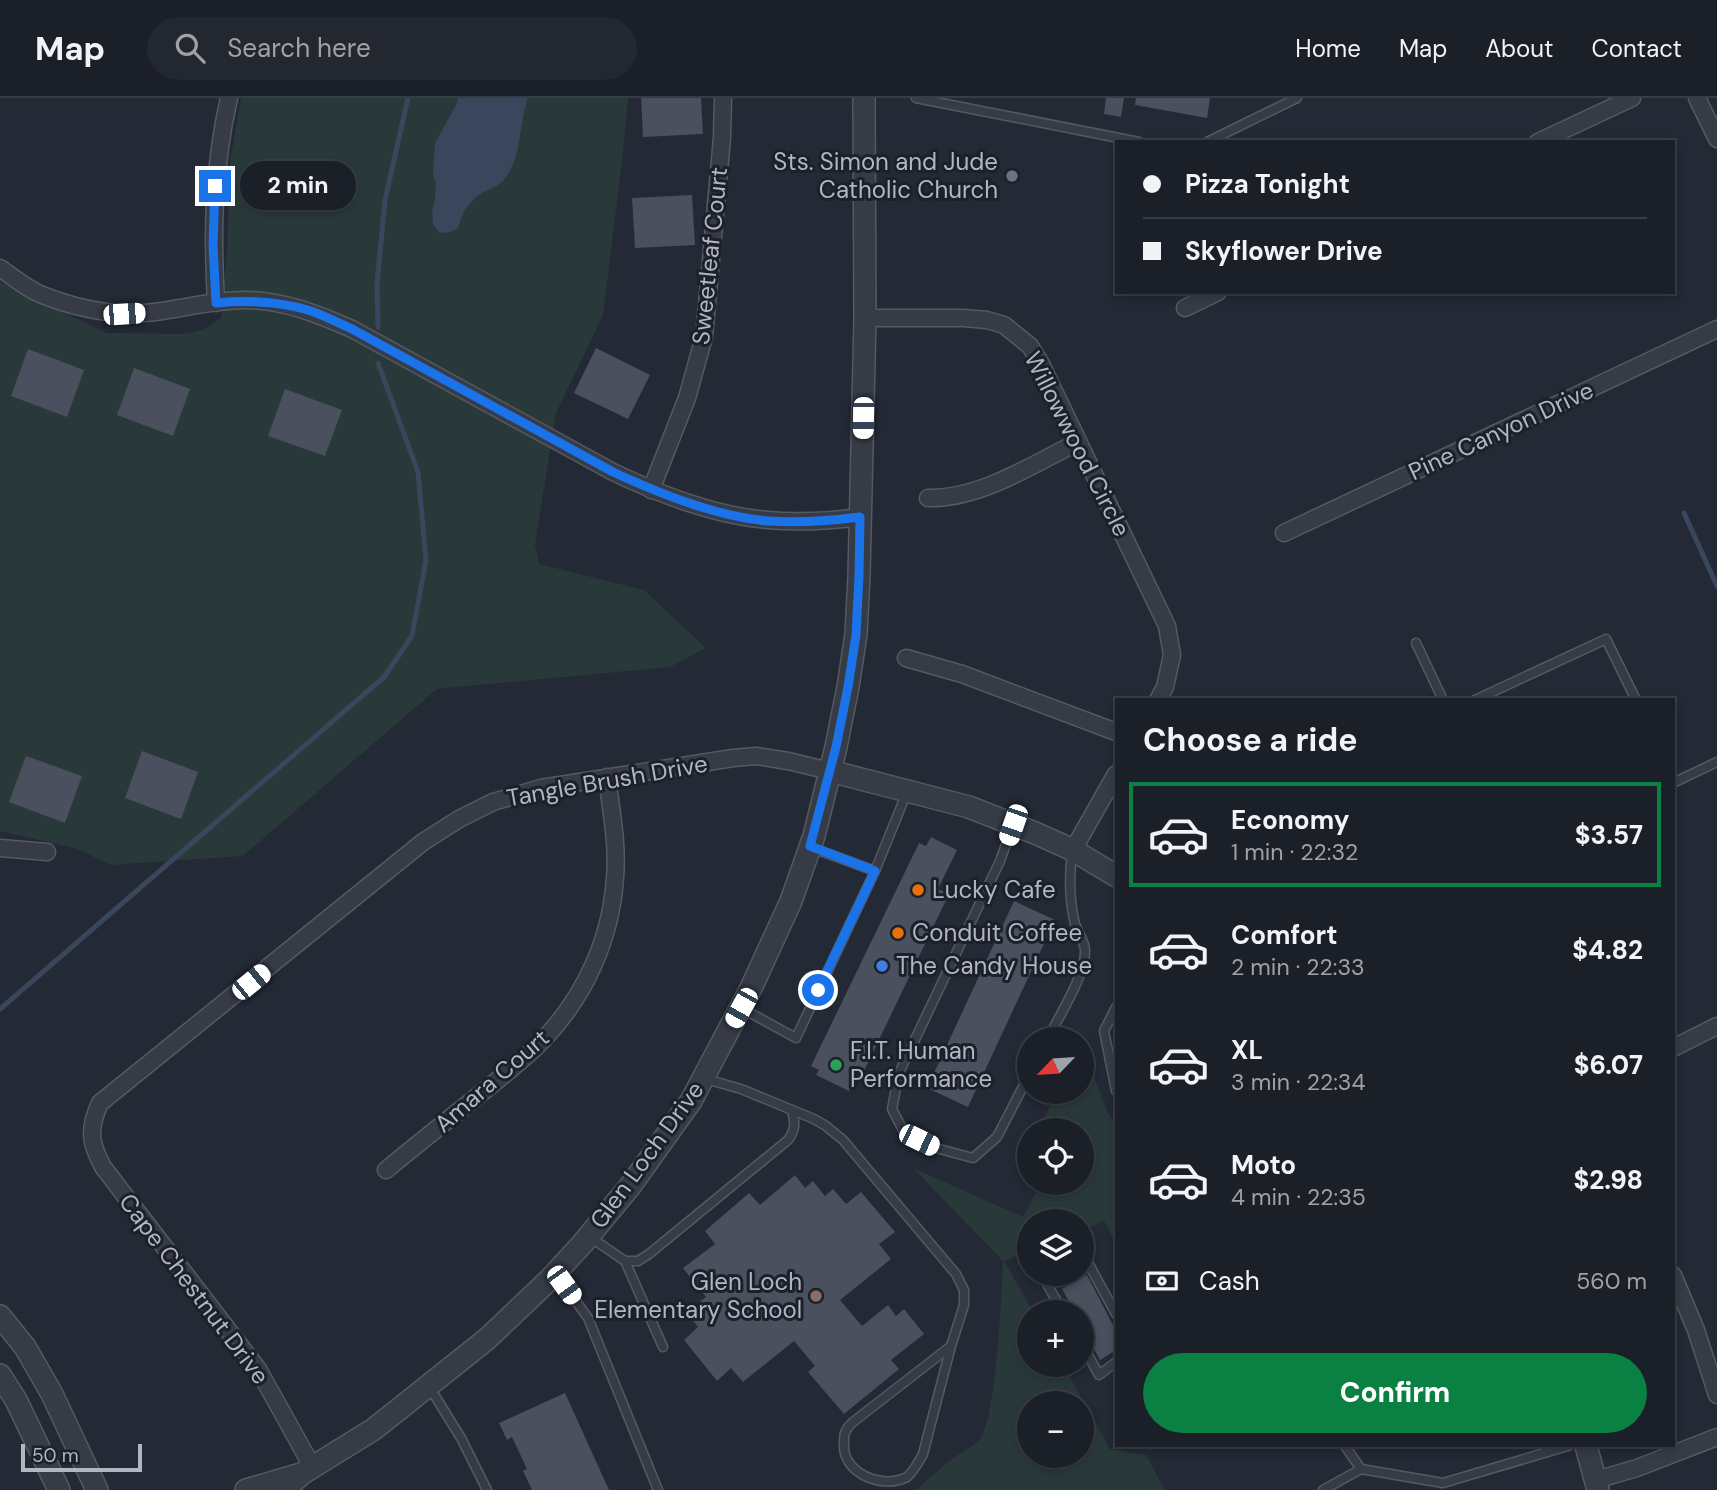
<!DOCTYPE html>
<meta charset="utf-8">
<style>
body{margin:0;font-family:"DM Sans",sans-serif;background:#232730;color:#f1f3f6;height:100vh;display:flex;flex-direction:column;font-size:26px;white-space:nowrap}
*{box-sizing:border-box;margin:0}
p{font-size:23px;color:#9fa2a8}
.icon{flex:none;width:38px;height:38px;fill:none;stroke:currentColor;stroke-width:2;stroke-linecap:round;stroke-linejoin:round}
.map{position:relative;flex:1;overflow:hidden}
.drawer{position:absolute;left:1115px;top:600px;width:560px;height:749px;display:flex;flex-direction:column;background:#1a1f28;border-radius:0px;box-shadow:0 4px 10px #0003,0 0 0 2px #383d45}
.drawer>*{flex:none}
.banner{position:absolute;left:1115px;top:42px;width:560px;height:154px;border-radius:0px;box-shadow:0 4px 10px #0003,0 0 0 2px #383d45;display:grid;align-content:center;height:154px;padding:0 28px;background:#1a1f28}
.needle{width:46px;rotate:245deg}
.buttons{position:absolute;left:1017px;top:929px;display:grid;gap:14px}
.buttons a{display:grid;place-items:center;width:77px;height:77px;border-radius:50%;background:#1a1f28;box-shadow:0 4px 10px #0003,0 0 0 2px #383d45;font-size:35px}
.scale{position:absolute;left:21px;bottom:18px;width:121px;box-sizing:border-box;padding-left:7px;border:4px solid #b1b6c2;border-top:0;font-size:19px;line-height:24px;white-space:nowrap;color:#b1b6c2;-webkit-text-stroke:5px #1c202a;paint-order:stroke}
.end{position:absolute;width:32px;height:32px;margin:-16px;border:9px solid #1a73e8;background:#fff;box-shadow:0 0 0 4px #fff}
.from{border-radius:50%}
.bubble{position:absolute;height:49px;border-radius:24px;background:#1a1f28;box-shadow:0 4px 10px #0003,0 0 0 2px #383d45;font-size:23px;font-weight:800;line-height:49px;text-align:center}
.car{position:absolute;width:21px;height:42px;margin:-21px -10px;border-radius:9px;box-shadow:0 0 5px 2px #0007;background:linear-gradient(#fff 24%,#345 0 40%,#fff 0 76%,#345 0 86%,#fff 0)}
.banner b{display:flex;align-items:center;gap:24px;height:66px;font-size:26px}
.banner b+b{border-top:2px solid #383d45}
.banner i{width:18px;height:18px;background:#f1f3f6}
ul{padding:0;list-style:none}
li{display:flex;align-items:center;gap:21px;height:105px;margin:0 14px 10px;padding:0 14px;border:4px solid transparent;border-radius:0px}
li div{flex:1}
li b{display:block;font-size:26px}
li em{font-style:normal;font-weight:800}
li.on{border-color:#0b8043}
li>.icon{width:63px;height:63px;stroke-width:1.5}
h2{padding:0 28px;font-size:32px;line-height:84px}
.pay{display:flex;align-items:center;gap:18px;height:77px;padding:0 28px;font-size:26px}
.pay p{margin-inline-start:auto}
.action{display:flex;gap:14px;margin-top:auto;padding:14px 28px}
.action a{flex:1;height:80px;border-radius:42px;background:#0b8043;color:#fff;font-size:28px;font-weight:800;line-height:80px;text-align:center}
header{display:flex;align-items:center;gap:42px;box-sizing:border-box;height:98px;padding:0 35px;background:#1a1f28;border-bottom:2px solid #383d45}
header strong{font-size:33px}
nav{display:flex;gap:38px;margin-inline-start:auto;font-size:24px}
.search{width:490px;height:63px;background:#232730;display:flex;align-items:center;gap:18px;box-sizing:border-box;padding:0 24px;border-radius:38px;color:#9fa2a8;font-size:26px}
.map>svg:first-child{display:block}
.green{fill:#29393a;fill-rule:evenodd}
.water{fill:#3a465c}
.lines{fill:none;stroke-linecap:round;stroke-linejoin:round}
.stream{stroke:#3a465c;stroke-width:5}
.building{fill:#4a505e}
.service-casing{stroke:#545963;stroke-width:11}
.minor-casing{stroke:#545963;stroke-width:19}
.tertiary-casing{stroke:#545963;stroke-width:24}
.service{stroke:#363b46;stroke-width:8}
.minor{stroke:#363b46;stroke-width:16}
.tertiary{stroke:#363b46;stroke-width:21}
.route{stroke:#1a73e8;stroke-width:9}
.worship-dot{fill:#6b7280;stroke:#1c202a;stroke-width:2.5}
.food-dot{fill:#e8710a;stroke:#1c202a;stroke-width:2.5}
.shop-dot{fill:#3f7fe0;stroke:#1c202a;stroke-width:2.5}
.leisure-dot{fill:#2e9e5b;stroke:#1c202a;stroke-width:2.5}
.education-dot{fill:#8d6e63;stroke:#1c202a;stroke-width:2.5}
.labels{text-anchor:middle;stroke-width:6;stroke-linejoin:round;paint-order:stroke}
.poi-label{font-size:24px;fill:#b1b6c2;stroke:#1c202a;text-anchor:start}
.street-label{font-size:24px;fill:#b1b6c2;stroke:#1c202a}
</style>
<header>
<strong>Map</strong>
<div class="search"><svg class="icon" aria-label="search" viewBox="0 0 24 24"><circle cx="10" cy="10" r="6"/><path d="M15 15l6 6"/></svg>Search here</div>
<nav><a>Home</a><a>Map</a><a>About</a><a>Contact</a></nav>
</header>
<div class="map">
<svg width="1717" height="1392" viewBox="0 0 1717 1392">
<rect width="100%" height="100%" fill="#232935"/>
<g class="green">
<polygon points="241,0 628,0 623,55 603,217 556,315 535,447 539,466 644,492 706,550 670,569 437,591 243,758 110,767 78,751 0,733 0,184 107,235 182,236 203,232 221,220 227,154 230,64"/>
<path d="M1082,948L1107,1013L1116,1027V1146L1104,1123L1082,1132V1124H1029V1153L1004,1163L1033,1214H1029V1267H1063L1110,1351L1146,1357L1165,1392H917C930,1378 943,1368 958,1357C965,1352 975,1347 980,1341C996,1321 1002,1193 1003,1163L913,1070L1023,1119L1041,1085H1082V1032H1038L1057,994H1082ZM1029,1306H1082V1358H1029Z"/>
</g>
<path class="water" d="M458,0H528C518,28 523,59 503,83C497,89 487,92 480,96C475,99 472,104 468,108C455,123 467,134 440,135L433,126L432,114L435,102L436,85L433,76L435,45L457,5Z"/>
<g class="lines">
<g class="stream">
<polyline points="378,229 377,186 385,102 408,0"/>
<polyline points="1684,415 1717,488"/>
<polyline points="0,911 384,579 412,538 426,462 418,374 378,265"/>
</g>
</g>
<g class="building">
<polygon points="641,0 701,0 703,36 643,39"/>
<polygon points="1106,0 1124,0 1121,19 1104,16"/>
<polygon points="1136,0 1210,0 1207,20 1135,7"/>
<polygon points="692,97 695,147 635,150 632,100"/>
<polygon points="596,250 650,277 628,321 574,295"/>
<polygon points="28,251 84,272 67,319 11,298"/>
<polygon points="134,270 190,291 173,338 117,317"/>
<polygon points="285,291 342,312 325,358 268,338"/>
<polygon points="142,653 198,674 181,721 125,700"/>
<polygon points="26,658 82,678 65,725 9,704"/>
<polygon points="931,739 957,752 938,791 949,796 864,973 859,971 849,993 816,977 819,972 811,968 919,745 926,748"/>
<polygon points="1014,803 1055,822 968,1009 927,990"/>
<polygon points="795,1077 805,1090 813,1083 825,1098 833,1091 846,1106 861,1094 895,1134 879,1146 891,1161 840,1202 862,1228 888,1207 896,1218 904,1211 924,1236 891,1262 899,1271 844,1316 808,1274 815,1268 794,1243 743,1284 731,1270 717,1283 684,1242 698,1229 686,1214 706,1199 683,1170 715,1146 705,1133 749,1095 760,1107"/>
<polygon points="1087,1177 1116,1233 1116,1252 1100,1262 1082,1228 1082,1214 1075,1214 1062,1191"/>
<polygon points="565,1295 609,1392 532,1392 523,1373 527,1371 512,1339 507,1342 499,1325"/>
</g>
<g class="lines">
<defs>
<g id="service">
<polyline points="916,0 1139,44"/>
<polyline points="1207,44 1297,0"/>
<polyline points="1416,545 1443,602"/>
<polyline points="1475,602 1606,541 1636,602"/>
<polyline points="1675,684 1717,664"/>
<polyline points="1013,727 1000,763 899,975 892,1011 905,1036 932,1049 973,1060 997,1039 1029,977"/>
<polyline points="875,773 907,694"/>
<polyline points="1116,909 1104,933 1116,993"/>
<polyline points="741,910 796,940 875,773 810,749"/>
<path d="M1047,942C1058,920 1087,875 1085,851C1084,843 1078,834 1075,826C1069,802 1069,779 1072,755"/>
<path d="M706,981L741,991L814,1021L826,1028L843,1042L956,1176L964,1192V1207L951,1248L853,1324C850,1327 847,1329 846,1333C844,1335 844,1341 844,1344C841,1375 882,1392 907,1379C914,1373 918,1365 923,1356L951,1248"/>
<path d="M590,1139L625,1163H638L649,1156L788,1042C796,1031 795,1025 792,1012"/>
<polyline points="625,1163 663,1249"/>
<polyline points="1082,1165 1086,1161 1116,1216"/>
<polyline points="557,1177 588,1220 658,1392"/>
<polyline points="1063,1214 1048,1188 1065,1176"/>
<polyline points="1082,1246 1099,1277 1116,1264"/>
<polyline points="430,1290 461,1340 487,1392"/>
<polyline points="1345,1348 1361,1371 1443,1385 1568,1348"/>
<polyline points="1323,1392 1361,1371"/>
</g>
<g id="minor">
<polyline points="1697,0 1717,41"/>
<polyline points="1538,44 1632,0"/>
<path d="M0,170C13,179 26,190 40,196C77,211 116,219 155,214C185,210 215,202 245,202C283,202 318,216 352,231L613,374C659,396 717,418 768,422C799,425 829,423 860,419"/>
<path d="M216,205C212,133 213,71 229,0"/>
<polyline points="1185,210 1218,194"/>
<polyline points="865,220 964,220 987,222 1004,227 1030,248 1041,266 1167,528 1172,557 1165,589 1158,602"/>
<polyline points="651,392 687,300 704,239 722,40 723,0"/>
<path d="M928,400C980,401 1032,367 1078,344"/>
<polyline points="1284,435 1717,231"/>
<polyline points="906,560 962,576 1116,634"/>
<polyline points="0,750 47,754"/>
<polyline points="1073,752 1116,676"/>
<polyline points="1673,950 1717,928"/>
<path d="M386,1072C415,1048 444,1025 474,1001C497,982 522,964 543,942C585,898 611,841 615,780C618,746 611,712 607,679"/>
<polyline points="1673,1177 1696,1232 1717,1297"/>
<path d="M313,1370L258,1271L103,1069C90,1045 88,1031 100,1005L423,744L459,721L493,704L541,690L733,660L756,658L788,663L830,673"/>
<polyline points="1596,1382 1637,1370 1717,1339"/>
</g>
<g id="tertiary">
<polyline points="830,673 969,709 1035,735 1073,752 1116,778"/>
<polyline points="0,1218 25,1249 52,1296 97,1392"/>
<polyline points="0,1277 16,1302 59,1392"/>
<polyline points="1586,1348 1598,1392"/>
<polyline points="246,1392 297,1377"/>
<polyline points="283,1392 303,1375 374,1331 487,1241 549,1182 583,1145 631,1087 691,1003 752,888 791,803 814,738 836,649 848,589 856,536 859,478 865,220 864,0"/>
</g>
</defs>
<use href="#service" class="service-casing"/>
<use href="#minor" class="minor-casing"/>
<use href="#tertiary" class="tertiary-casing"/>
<use href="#service" class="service"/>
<use href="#minor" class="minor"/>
<use href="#tertiary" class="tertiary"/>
</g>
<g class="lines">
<path class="route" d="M215,88L213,147L216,205C248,202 280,203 311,213C325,218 339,225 352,231L613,374C658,395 718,419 768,423C799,425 829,423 860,419L859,478L856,537L848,589L836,649L810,748L875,773L818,892"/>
</g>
<circle class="worship-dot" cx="1012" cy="78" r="7"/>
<g class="food-dot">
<circle cx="918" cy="792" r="7"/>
<circle cx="898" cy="835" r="7"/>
</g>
<circle class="shop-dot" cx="882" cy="868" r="7"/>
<circle class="leisure-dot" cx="836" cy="967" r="7"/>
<circle class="education-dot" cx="816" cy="1198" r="7"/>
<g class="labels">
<g class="poi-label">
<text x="998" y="72" text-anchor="end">Sts. Simon and Jude<tspan x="998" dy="28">Catholic Church</tspan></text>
<text x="932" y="800">Lucky Cafe</text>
<text x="912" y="843">Conduit Coffee</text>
<text x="896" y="876">The Candy House</text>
<text x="850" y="961">F.I.T. Human<tspan x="850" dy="28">Performance</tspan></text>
<text x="802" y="1192" text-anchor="end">Glen Loch<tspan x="802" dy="28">Elementary School</tspan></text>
</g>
<g class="street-label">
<text transform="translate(710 158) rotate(-84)" y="8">Sweetleaf Court</text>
<text transform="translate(1501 333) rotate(-25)" y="8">Pine Canyon Drive</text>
<text transform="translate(1077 346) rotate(63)" y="8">Willowwood Circle</text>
<text transform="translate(607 683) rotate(-10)" y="8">Tangle Brush Drive</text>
<text transform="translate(492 983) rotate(-41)" y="8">Amara Court</text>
<text transform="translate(647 1057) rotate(-54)" y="8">Glen Loch Drive</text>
<text transform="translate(194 1191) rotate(53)" y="8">Cape Chestnut Drive</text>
</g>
</g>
</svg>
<div class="buttons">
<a><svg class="needle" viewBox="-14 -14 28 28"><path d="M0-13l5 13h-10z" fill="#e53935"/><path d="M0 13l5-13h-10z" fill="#9fa2a8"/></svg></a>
<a><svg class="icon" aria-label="locate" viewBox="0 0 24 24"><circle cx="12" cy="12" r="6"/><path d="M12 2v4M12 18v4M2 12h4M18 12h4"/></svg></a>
<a><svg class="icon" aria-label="layers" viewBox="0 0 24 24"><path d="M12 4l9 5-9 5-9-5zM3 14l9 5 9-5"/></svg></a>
<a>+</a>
<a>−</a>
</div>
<div class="scale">50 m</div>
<i class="end from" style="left:818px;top:892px"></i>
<i class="end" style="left:215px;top:88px"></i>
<div class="bubble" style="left:240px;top:63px;width:116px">2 min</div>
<i class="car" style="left:124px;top:216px;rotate:86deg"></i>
<i class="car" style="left:863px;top:320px;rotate:181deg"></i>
<i class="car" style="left:1013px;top:727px;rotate:199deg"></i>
<i class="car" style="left:251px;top:884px;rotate:51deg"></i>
<i class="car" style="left:741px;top:910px;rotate:209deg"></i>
<i class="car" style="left:919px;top:1042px;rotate:116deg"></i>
<i class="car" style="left:564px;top:1187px;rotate:144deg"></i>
<div class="banner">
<b><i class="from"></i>Pizza Tonight</b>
<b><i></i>Skyflower Drive</b>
</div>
<section class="drawer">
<h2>Choose a ride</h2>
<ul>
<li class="on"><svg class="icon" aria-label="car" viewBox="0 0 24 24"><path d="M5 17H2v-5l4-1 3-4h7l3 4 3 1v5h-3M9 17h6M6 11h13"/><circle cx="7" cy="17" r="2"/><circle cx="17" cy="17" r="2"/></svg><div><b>Economy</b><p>1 min · 22:32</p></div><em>$3.57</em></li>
<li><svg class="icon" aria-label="car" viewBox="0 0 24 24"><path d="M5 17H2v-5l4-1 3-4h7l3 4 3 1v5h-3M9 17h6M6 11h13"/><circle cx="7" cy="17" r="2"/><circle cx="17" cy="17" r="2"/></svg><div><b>Comfort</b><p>2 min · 22:33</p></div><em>$4.82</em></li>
<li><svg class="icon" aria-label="car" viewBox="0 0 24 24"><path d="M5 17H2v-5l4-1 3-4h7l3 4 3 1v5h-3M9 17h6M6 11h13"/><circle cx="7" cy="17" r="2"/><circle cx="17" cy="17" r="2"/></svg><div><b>XL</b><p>3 min · 22:34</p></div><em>$6.07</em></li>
<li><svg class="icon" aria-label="car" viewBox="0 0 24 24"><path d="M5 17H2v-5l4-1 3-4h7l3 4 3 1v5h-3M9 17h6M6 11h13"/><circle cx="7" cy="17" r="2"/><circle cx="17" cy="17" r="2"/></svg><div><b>Moto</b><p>4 min · 22:35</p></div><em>$2.98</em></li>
</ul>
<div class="pay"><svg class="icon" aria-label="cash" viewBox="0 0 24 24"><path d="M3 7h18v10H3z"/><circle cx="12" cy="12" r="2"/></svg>Cash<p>560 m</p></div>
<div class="action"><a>Confirm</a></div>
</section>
</div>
